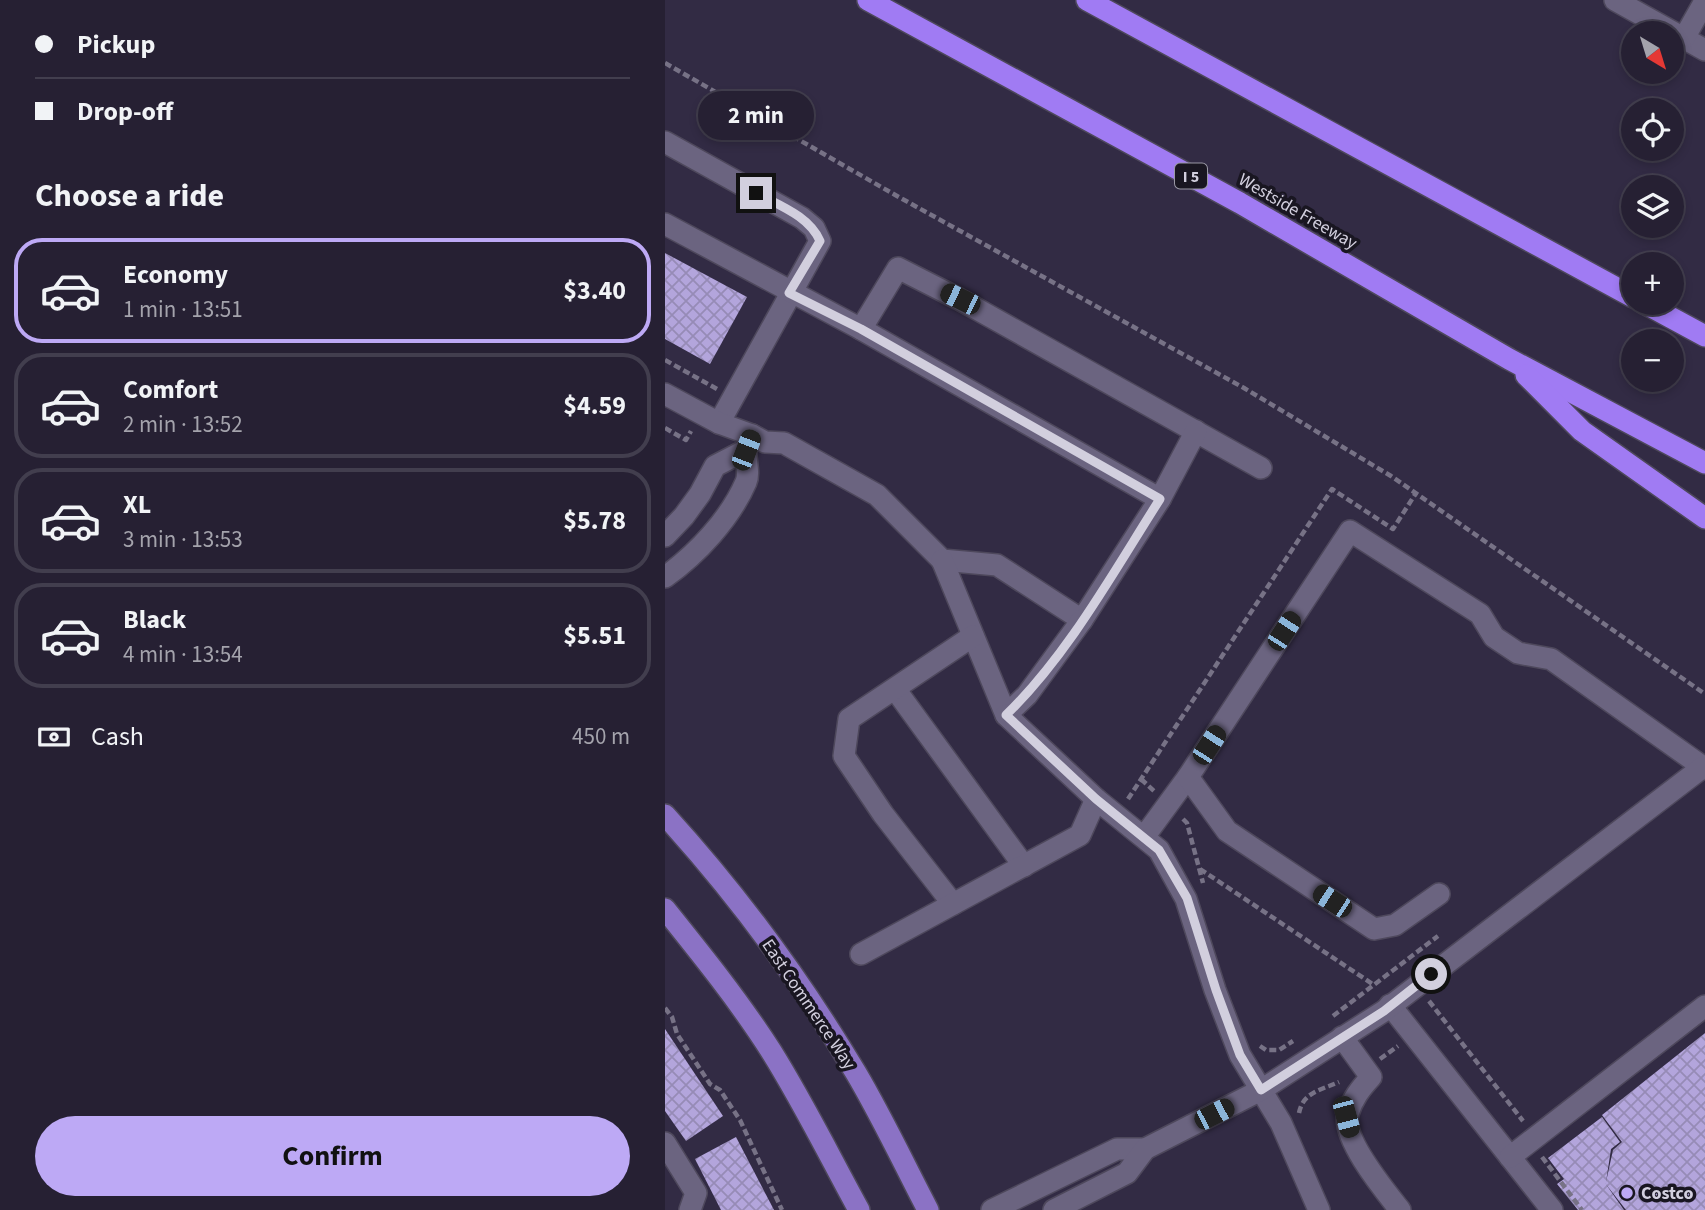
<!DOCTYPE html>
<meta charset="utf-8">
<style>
body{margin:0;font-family:"Source Sans 3",sans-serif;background:#2e283b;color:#f1f3f6;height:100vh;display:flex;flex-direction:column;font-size:26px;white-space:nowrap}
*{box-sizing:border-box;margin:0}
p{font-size:23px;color:#a4a3ac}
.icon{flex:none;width:38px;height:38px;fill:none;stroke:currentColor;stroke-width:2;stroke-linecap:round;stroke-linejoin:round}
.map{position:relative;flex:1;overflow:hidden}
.sheet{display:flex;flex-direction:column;background:#262033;width:665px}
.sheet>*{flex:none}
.hud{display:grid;align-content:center;height:154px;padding:0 35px;background:#262033}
.needle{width:46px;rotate:142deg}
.controls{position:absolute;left:956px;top:21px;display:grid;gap:14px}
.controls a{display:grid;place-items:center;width:63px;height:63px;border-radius:50%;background:#262033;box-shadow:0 4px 10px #0003,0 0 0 2px #423e4e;font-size:35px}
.end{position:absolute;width:32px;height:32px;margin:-16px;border:9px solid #d2cfde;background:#111;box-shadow:0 0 0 4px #111}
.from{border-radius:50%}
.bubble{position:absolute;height:49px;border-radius:24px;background:#262033;box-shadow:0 4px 10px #0003,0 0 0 2px #423e4e;font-size:23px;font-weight:700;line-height:49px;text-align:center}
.car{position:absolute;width:21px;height:42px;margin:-21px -10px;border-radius:9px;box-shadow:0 0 5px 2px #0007;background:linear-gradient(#222 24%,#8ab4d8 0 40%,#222 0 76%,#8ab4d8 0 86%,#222 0)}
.hud b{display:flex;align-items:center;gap:24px;height:66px;font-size:26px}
.hud b+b{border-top:2px solid #423e4e}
.hud i{width:18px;height:18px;background:#f1f3f6}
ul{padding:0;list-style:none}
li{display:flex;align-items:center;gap:21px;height:105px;margin:0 14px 10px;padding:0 21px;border:4px solid #423e4e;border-radius:28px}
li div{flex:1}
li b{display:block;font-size:26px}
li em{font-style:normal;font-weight:700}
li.on{border-color:#bda9f5}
li>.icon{width:63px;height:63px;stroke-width:1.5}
h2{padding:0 35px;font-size:32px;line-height:84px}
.pay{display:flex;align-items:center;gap:18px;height:77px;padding:0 35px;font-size:26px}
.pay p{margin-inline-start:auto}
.action{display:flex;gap:14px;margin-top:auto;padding:14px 35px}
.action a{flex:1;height:80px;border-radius:42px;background:#bda9f5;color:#111;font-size:28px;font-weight:700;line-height:80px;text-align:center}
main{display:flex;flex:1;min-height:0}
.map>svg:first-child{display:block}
.building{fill:url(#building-cross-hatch)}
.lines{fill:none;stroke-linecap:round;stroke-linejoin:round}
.minor-casing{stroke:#4e485c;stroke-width:24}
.major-casing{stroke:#4e485c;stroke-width:24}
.highway-casing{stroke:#4e485c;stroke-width:24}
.path{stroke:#777286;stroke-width:4.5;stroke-dasharray:7 3.5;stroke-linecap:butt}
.minor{stroke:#6b6480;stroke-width:21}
.major{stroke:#8b72c5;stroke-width:21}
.highway{stroke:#a07bf3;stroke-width:21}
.route{stroke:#d2cfde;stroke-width:9}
.poi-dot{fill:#bda9f5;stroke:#191621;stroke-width:2.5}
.labels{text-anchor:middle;stroke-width:7;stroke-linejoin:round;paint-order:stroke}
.shield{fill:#191621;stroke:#9a98a5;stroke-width:2}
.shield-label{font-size:16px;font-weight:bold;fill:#d2cfde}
.street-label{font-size:18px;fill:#d2cfde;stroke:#191621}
.poi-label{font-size:18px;font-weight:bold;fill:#d2cfde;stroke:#191621;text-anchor:start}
</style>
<main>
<section class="sheet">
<div class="hud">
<b><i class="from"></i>Pickup</b>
<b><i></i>Drop-off</b>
</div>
<h2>Choose a ride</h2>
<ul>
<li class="on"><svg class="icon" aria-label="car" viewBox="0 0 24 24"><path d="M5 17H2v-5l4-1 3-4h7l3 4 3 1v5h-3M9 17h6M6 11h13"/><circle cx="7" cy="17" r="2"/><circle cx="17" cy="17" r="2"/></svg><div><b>Economy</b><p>1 min · 13:51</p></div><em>$3.40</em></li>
<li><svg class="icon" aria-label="car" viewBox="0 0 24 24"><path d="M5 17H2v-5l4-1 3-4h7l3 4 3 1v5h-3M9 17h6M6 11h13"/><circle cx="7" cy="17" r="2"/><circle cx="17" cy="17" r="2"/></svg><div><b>Comfort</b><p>2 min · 13:52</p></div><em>$4.59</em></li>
<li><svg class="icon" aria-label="car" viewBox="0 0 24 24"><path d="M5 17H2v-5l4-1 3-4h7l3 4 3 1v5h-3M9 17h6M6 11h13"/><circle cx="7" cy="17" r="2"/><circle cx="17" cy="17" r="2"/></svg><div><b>XL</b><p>3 min · 13:53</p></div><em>$5.78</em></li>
<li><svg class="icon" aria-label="car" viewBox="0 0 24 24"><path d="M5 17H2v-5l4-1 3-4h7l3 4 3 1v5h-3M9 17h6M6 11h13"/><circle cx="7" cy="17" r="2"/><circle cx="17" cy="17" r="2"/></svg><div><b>Black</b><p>4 min · 13:54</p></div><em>$5.51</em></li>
</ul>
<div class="pay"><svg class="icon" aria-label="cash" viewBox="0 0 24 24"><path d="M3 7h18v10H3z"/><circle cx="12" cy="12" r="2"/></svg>Cash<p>450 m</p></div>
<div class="action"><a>Confirm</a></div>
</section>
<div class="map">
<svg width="1040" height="1210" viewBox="0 0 1040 1210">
<defs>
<pattern id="building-cross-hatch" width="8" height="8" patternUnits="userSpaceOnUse" patternTransform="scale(1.75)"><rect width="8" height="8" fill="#b3a5dc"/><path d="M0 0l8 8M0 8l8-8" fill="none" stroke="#968bb6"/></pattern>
</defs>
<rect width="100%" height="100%" fill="#322b44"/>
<g class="building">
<polygon points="0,253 82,297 45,364 0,339"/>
<polygon points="0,1029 58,1116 21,1141 0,1111"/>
<polygon points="1040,1033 1040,1210 961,1210 940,1183 959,1210 913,1210 892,1184 899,1179 883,1158 937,1117 955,1142 946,1149 941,1182 948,1150 957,1142 937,1115"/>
<polygon points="71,1137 109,1210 56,1210 30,1159"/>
</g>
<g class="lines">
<defs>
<g id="minor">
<polyline points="950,0 1040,50"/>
<polyline points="1019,38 1040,1"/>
<polyline points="0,142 137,218 149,228 155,241 54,423"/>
<polyline points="0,224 196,329"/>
<polyline points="0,394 54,423 87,435 100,442 119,443 212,495 277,560 332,565 417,620 495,499 196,329 233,268 294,299 596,468"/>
<polyline points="495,499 531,431"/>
<polyline points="0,536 19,516 35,494 50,466 81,450"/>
<polyline points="277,560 341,715 362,695 417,620"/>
<path d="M0,577C32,554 65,519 81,482C85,473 80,460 81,450C82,445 85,439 87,435"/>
<polyline points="230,689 359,866"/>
<polyline points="341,715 431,799 494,850 521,899 550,990 575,1055 616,1123 654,1210"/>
<polyline points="479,837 523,777"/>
<polyline points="774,894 730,925 709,929 562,831 523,777 685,531 815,614 829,637 853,653 886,659 1038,767"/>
<polyline points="288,904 218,814 179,756 184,719 308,636"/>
<polyline points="196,954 415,835 431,799"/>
<polyline points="725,1005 887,1210"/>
<path d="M677,1037L706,1077C696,1088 687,1099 683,1114C676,1138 720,1191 735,1210"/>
<polyline points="0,1143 31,1193 25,1210"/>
<polyline points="845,1157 1040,1006"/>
<polyline points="327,1210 452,1149 480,1149"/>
<polyline points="389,1210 462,1173 480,1149 596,1090 719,1011 1038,767 1040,769"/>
</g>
<g id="major">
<path d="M0,815C72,894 136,981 191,1073C217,1117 239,1164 263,1210"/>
<path d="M0,909C37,955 74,1001 106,1051C138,1102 165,1157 194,1210"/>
</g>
<g id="highway">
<polyline points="203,0 575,203 844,359 1040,463"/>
<polyline points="422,0 968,297"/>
<polyline points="979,303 1040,336"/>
<polyline points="861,375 917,431 1040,518"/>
</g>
</defs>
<use href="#minor" class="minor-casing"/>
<use href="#major" class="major-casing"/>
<use href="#highway" class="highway-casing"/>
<g class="path">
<polyline points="0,63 232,196 579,388 726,476 1040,694"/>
<polyline points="0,360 52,389"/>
<polyline points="0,428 21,440 26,431"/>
<polyline points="476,779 489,791"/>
<polyline points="463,799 667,489 728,529 751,493"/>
<polyline points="518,819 522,823 538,883"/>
<polyline points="535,869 709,985"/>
<polyline points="764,1001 858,1121"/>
<polyline points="0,1008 7,1017 12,1034 45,1084 55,1090 75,1120 117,1210"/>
<polyline points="668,1016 773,936"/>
<polyline points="595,1046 601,1050 614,1050 628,1041"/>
<polyline points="715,1059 733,1046"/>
<path d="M634,1113C638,1092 656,1090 674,1082"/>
<polyline points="877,1157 917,1210"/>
</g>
<use href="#minor" class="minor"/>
<use href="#major" class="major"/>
<use href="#highway" class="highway"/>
</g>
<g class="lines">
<path class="route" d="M91,193C115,206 144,216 155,241L124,293L196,329L495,499C449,571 403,655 341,715L431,799L494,850L522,898L551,990L575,1055L596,1090L719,1011L766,974"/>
</g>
<circle class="poi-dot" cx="962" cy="1193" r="7"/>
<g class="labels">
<rect class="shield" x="510" y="163.5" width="32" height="25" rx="5"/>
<g class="shield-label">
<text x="526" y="182">I 5</text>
</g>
<g class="street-label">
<text transform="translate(633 211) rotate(30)" y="6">Westside Freeway</text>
<text transform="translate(144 1004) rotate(56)" y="6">East Commerce Way</text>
</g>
<g class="poi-label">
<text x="976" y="1199">Costco</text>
</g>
</g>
</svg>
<div class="controls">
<a><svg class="needle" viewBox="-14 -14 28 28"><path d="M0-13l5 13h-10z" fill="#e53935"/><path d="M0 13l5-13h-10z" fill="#a4a3ac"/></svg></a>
<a><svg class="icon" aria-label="locate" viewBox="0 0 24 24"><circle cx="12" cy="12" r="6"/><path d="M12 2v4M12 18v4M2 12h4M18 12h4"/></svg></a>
<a><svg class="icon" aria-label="layers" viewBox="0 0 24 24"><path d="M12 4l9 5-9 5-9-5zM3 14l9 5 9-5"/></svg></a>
<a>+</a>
<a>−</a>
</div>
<i class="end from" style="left:766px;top:974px"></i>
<i class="end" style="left:91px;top:193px"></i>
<div class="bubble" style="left:33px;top:91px;width:116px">2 min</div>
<i class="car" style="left:295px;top:299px;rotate:296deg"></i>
<i class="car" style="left:81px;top:450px;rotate:21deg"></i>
<i class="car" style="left:619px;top:631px;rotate:33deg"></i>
<i class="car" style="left:544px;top:745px;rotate:33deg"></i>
<i class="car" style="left:667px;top:901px;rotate:303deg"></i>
<i class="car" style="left:549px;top:1114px;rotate:63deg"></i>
<i class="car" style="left:681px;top:1117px;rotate:165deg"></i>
</div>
</main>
